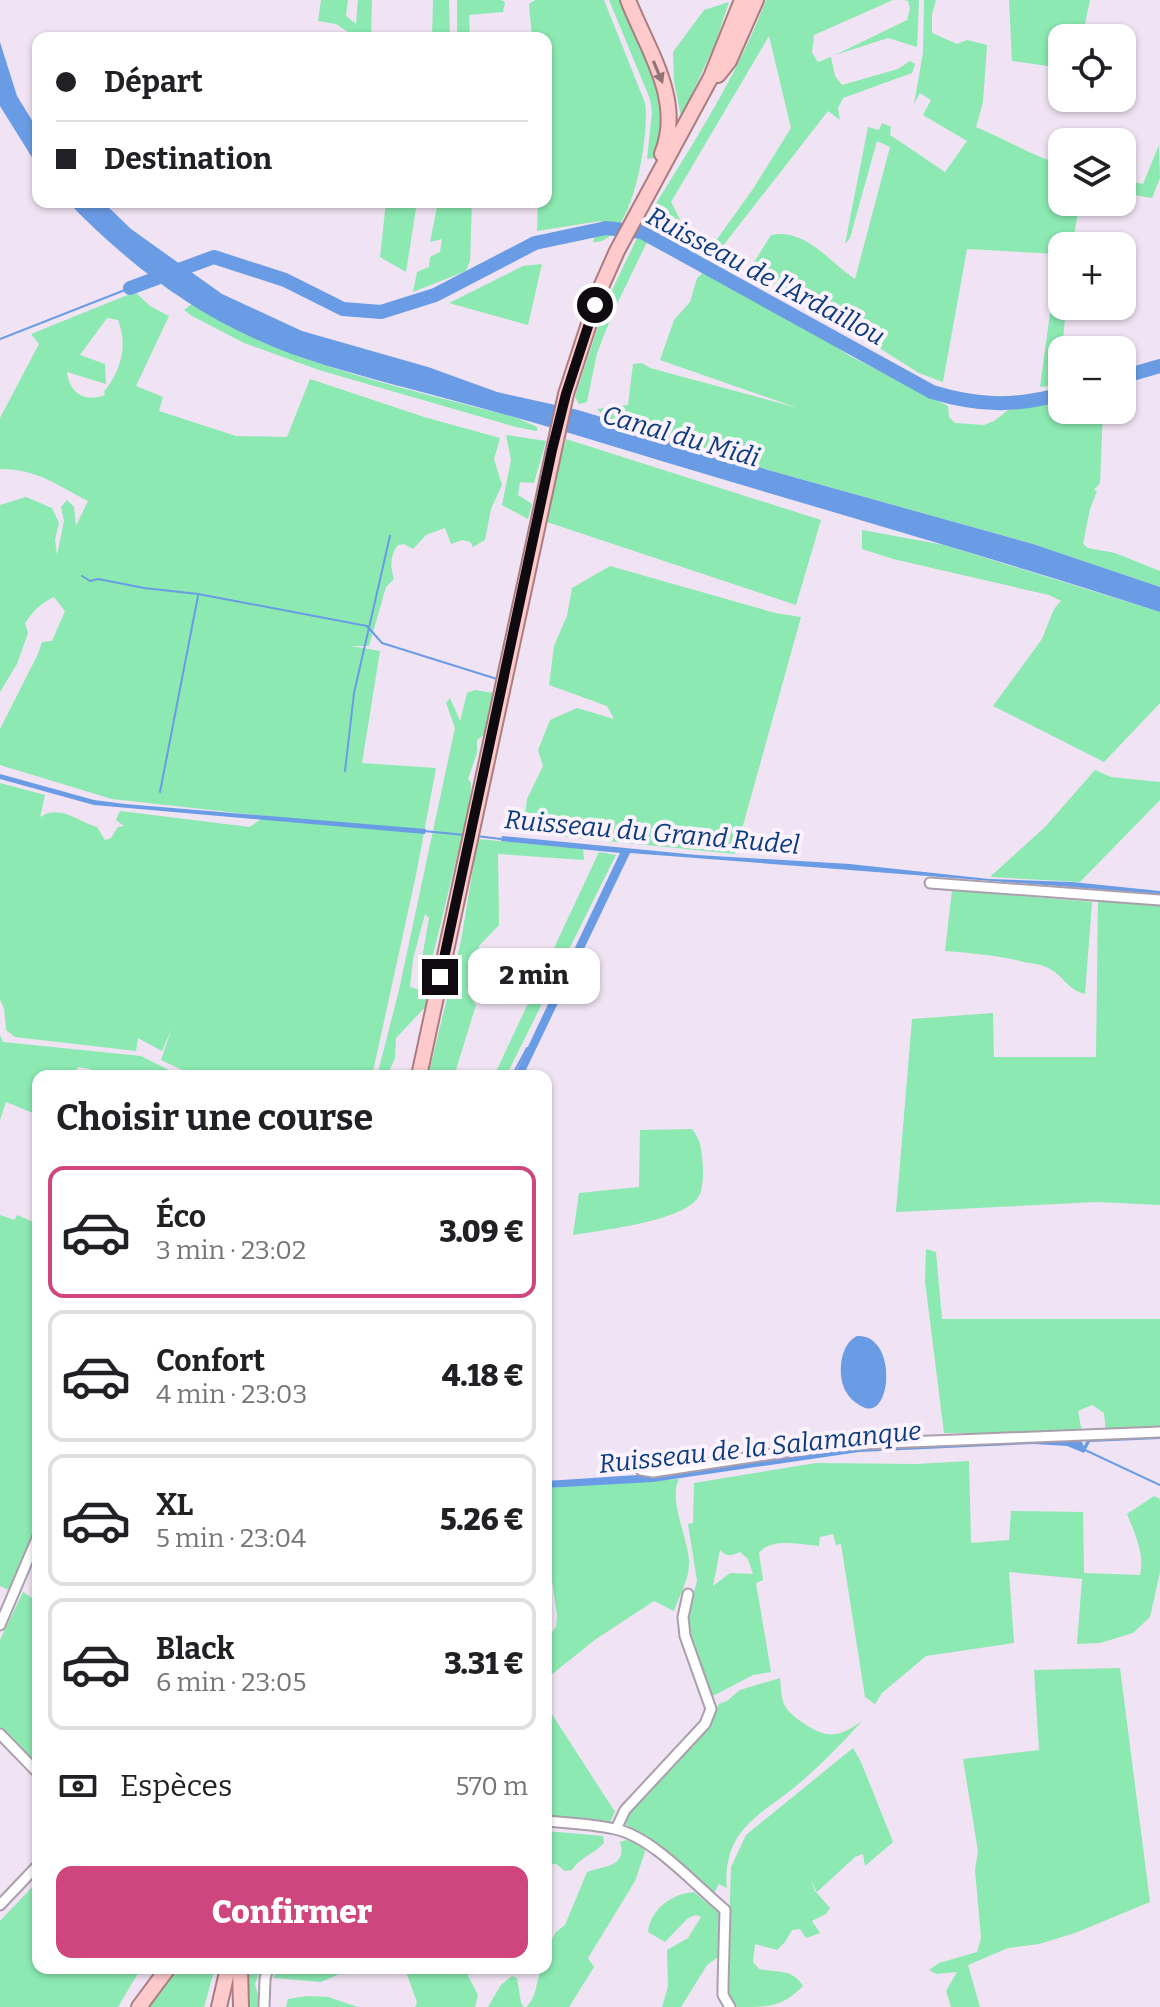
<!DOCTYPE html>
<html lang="fr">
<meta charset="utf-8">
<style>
body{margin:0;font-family:Bitter,serif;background:#f6f6f6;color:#202124;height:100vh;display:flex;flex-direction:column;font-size:30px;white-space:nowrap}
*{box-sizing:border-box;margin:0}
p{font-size:26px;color:#757577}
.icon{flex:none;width:44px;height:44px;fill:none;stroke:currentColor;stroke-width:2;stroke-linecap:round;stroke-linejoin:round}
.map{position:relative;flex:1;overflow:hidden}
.sheet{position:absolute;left:32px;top:1070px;width:520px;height:904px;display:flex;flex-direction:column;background:#fff;border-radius:16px;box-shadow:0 2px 6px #0004}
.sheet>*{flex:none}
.hud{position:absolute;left:32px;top:32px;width:520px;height:176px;border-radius:16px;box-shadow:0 2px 6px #0004;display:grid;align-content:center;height:176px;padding:0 24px;background:#fff}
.tools{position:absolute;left:1048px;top:24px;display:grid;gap:16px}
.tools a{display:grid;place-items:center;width:88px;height:88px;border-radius:16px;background:#fff;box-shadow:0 2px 6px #0004;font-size:40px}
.end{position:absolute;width:36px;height:36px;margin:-18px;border:10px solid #0f0a10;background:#fff;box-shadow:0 0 0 4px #fff}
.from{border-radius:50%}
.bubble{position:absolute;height:56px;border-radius:16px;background:#fff;box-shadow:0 2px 6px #0004;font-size:26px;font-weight:800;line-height:56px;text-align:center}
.hud b{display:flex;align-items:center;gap:28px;height:76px;font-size:30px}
.hud b+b{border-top:2px solid #e0e0e0}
.hud i{width:20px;height:20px;background:#202124}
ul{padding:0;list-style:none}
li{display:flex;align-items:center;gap:24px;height:132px;margin:0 16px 12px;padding:0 8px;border:4px solid #e0e0e0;border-radius:16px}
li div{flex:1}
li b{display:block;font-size:30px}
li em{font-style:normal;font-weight:800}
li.selected{border-color:#cf467f}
li>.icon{width:72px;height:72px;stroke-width:1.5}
h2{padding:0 24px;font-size:36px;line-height:96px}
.pay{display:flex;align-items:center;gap:20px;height:88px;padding:0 24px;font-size:30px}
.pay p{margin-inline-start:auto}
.cta{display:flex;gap:16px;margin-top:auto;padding:16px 24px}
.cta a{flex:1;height:92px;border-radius:16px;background:#cf467f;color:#fff;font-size:32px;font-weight:800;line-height:92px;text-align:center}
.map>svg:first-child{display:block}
.green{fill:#8be9b1;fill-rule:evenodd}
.water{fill:#699ce5}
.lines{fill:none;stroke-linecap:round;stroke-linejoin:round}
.stream{stroke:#699ce5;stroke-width:2}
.river{stroke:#699ce5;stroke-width:14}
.minor-casing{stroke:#ab9fae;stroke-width:13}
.trunk-casing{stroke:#aa7e81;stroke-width:18}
.minor{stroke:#fff;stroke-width:9}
.trunk{stroke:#fecacb;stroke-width:14}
.oneway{fill:#927477}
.route{stroke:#0f0a10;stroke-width:10}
.labels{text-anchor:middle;stroke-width:8;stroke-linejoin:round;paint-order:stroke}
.water-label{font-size:26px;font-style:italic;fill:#0a3c7d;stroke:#fcf2fe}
</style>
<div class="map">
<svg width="1160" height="2007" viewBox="0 0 1160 2007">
<rect width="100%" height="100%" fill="#f0e3f3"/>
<g class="green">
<polygon points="321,0 348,0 346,16 356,24 358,0 372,0 371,35 384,38 357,38 336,24 318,21"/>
<polygon points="433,0 449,0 450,38 432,38"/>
<polygon points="457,0 501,0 505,2 503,12 469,15 470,38 457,38"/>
<path d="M535,0H604L645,103C650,132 633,246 593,242L595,235L606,225L600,221L537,231L538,202H546V38H532L529,4Z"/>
<path d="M609,0H620C641,51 674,102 654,158L647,159L652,112L650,99Z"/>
<path d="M766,0H893L814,35L812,53L818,62L831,57L835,76L842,85L898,69L910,61L915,64L912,73L843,98L838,108L840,120L828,111L722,247L715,242L753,189L791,128L769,36L671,202L692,243L702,250L697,254L644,223C688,151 736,80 766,0Z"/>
<polygon points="904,0 919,0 917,47 888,38 835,55 907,20 910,9 908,1"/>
<path d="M924,0H936L932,14V33L957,44L967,40L987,45L983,102L976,127C1005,139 1032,156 1062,165V202H1080L1072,246H1062V306H1066L1059,385L1040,387L1058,254L967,249L943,382L919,373L849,329L848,326L766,279L748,272L771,235C806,228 829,262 855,279L890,147L877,141L850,238L845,244L868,127L879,130L882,123L891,127L890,135L945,172L967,141L923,115L931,100L920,93L914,104L923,53Z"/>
<polygon points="1009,0 1090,0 1082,38 1062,38 1062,68 1012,61"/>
<polygon points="729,2 715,44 681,117 674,81 673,52 704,10"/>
<polygon points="1159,145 1160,178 1152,198 1122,193 1122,179 1143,184"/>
<polygon points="386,202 417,202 406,272 380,257"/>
<polygon points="438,202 472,202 470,261 466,271 413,292 417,272 429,267 430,257 440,252 442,239 430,242"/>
<polygon points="638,236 648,240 614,310 597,353 587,402 579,404 575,397 605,305"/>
<polygon points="542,264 528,325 449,303 523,266"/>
<polygon points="706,270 775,306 850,356 948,406 949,417 955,423 984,425 994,421 1008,410 1062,403 1062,410 1103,410 1100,483 1094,490 1097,491 1090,509 1083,544 1088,548 1115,553 1160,571 1160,587 1033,544 768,470 681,441 607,419 597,409 628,405 633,364 642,363 650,368 798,408 660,360 674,320 690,302 697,278"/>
<path d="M135,292L150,306L169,316L136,386L163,397L159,411L236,436L287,437L310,379L424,417L500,438L494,459L502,485L491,509L485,540L473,547L470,542L462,540L451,544L445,528L426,535L413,549L404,544L398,545C390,555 390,567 394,579L386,587L369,646H351L380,651L362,763L436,768L416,875L372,1076H195L161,1060L172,1028L162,1051L138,1038L136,1051L15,1037L6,1030L4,1008L0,1000V783L45,795L40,817C62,804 77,822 97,827L105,840L111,838L118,827L124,826L116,820L120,811L250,827L265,816L112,799L0,765V729L38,654L42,642L52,641L65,611L54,597C41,603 33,611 25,623L28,633L17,664L0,692V505L26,497L52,508L59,523L55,540L57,555L64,521L61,507L67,500L74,507L76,526L88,501C56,485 38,469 0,469V418L39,344L31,334ZM107,318L118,320C128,346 121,370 104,392L105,395C85,403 69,393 67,372L106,384L105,364L80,355Z"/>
<path d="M192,304C289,366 407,388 517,418L537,427V431L516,427L319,370L244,343L192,316L184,310Z"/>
<polygon points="506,435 546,441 534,483 520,482 518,495 532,504 528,519 502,505 511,460"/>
<polygon points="566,439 821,520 796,605 544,521"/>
<polygon points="862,530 944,545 1160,612 1160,703 1104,762 993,706 1042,639 1054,609 1061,601 1049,595 893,559 862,549"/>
<polygon points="610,566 775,613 801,617 735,854 507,831 513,813 525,815 527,799 543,766 538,750 550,720 577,708 614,719 607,706 549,685 554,646 567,616 572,588"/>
<polygon points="475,690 493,693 485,734 477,740 477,753 468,779 471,783 470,803 425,988 418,981 429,918 425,914 413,959 410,987 427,992 428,1004 396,1038 395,1058 387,1076 377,1076 399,990 455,728 446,703 450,698 460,721 467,693"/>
<polygon points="1095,770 1111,777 1160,782 1160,800 1080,882 990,877 1045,827"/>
<polygon points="478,839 583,849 584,860 498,854 499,925 479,946 467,993 476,1005 454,1076 428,1076 461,941"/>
<polygon points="599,852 616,855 506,1076 494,1076"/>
<path d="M952,890L1092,902L1085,994C1066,989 1065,977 1050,969C1040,963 1031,964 1020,961C995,955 971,953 945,951Z"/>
<polygon points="1098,901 1160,904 1160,1205 1096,1202 896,1212 912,1019 993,1013 994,1057 1096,1057"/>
<polygon points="0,1035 3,1042 141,1056 181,1076 98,1076 90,1069 78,1067 73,1076 38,1076 38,1115 6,1102 0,1120"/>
<path d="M692,1129C702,1141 702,1154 703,1169C703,1178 703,1192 697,1199C678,1222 602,1230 573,1235L579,1193L639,1187L640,1130Z"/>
<polygon points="0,1215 14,1220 17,1215 38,1224 38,1533 11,1591 0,1586"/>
<polygon points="926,1249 936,1252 942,1319 1160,1319 1160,1426 1106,1433 1104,1413 1092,1405 1078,1411 1082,1433 944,1433 925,1281"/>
<path d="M969,1461L971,1543L1009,1540L1011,1511L1083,1512L1084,1573L1140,1575C1145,1554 1135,1534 1127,1514L1154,1496L1160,1499V1572L1150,1617L1133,1633L1100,1643L1077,1644L1082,1579L1009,1572L1014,1643L926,1656L882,1693L875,1704L865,1697L841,1544L836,1545L833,1534L820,1537L819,1546C801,1545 772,1537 759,1553L763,1580L756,1583L771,1672L753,1675L711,1697L689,1634L687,1618L697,1581L688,1524L693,1523L694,1483L816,1463L917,1464ZM720,1550C727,1557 731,1556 740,1552L748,1559L753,1574L730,1573L713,1586Z"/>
<path d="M679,1479C668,1499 688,1538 689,1561C690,1578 679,1596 674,1611L654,1601L596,1639L546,1679C546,1661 543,1640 556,1627L557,1615L546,1540V1488Z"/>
<polygon points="23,1592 38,1602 38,1769 0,1730 0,1640"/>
<polygon points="1120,1668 1150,1902 1075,1933 1039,1944 1008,1948 968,1965 980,2007 951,2007 946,1991 957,1972 936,1974 929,1970 939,1963 977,1952 981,1938 975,1870 978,1851 963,1759 1039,1750 1034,1670"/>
<path d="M780,1678C781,1686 781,1697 784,1704C788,1712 796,1718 803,1723C827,1739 838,1738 862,1721C841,1744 820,1766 796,1786C776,1803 749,1817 736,1840C728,1853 725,1873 727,1888L719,1884L713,1895L661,1849L625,1824L626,1815L703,1732L719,1704L727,1701L740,1690Z"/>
<polygon points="546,1705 615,1812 609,1824 546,1816"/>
<path d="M853,1748L861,1762L893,1842L865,1866L863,1854L855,1857L817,1892L811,1881L815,1891L830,1908L826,1914L812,1921L820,1933L806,1938L800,1929L792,1930L785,1942L777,1950L755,1944L753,1962L759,1969C776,1973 792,1968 803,1986C782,2007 770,2007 737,2007L727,1994L731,1867L746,1835Z"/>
<path d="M546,1831L603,1836L604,1843C594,1854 580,1857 572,1870L565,1871L556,1864H546Z"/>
<path d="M627,1840L642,1845L645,1852L635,1881L588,1958L594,1967L569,2007H526C538,1997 535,1981 542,1968H546L547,1948L556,1932L565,1925L587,1872C603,1866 628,1867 620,1842Z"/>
<polygon points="38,1881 38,1968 141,1968 118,2007 0,2007 0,1921"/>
<path d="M694,1892L719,1913L718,1957L707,1965L681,2007H662L668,1987L667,1950L688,1938L701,1917L696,1915L688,1918L665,1942L648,1932C651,1909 671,1894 694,1892Z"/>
<polygon points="175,1968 215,1968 204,2007 149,2007"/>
<polygon points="246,1968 261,1968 255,1984 261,2007 245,2007"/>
<polygon points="276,1968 353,1968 321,1982 274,1978"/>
<polygon points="390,1968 467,1968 466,1972 478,1995 475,2007 415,2007 417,2002 405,1969"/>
<polygon points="512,1976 517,1978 521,2003 524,2007 488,2007 501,1985"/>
<polygon points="307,1996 328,1997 358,2007 286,2007 288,1999"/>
</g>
<g class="water">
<polygon points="0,42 17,96 38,130 38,167 0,106"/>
<path d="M68,202H103L131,229L222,294L302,331L428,367L497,392L578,410L681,441L768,470L1033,544L1160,587V612C967,549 770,495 576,435C516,417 456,401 395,385C349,372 301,360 258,340C186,309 122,258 68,202Z"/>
<polygon points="0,774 94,800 125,804 426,829 425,834 94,805 0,779"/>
<polygon points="502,836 697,855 850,864 989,879 1072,882 1160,891 1160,894 630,853 523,1076 514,1076 620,853 501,841"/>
<path d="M857,1336C898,1334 892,1421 863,1407C855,1403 849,1398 845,1390C837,1374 840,1344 857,1336Z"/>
<polygon points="1160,1433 1160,1439 1090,1442 1084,1453 1067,1446 1034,1444 859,1452 653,1482 546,1488 546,1481 653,1474 818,1448 1079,1437 1084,1446 1089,1436"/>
</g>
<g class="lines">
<g class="stream">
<polyline points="0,339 130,288"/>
<polyline points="82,576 90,581 98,579 144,588 198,594 367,626 382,643 497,679"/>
<polyline points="345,771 354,693 390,536"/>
<polyline points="160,792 198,596"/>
<polyline points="424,831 465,835"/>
<polyline points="476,836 501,839"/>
<polyline points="512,1076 527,1048"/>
<polyline points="1085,1450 1160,1485"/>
</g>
<g class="river">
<path d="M130,288L214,257L285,280L343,309L381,312L435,295L535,243L606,228L642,232L932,392C978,406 1015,407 1062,394"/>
<polyline points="1122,377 1160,366"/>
</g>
<defs>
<g id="minor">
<polyline points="930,883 1160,900"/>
<polyline points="641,1470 653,1472 832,1445 1160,1432"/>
<polyline points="0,1625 38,1536"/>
<polyline points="0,1734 38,1773"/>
<path d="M546,1821C569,1823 593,1824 615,1829C653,1837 695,1885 725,1910L723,1985V1995L730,2007"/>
<polyline points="616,1829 625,1810 705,1724 711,1709 685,1636 683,1617 688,1594"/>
<polyline points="0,1905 38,1865"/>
<polyline points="264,2007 265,1979 268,1968"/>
</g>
<g id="trunk">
<path d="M628,0C647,49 684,100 662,154"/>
<polyline points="718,75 729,61 756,0"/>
<polyline points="419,1076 566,394 601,287 617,251 711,77 742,0"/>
<polyline points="240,1968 241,2007"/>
<polyline points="139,2007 168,1968"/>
<polyline points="219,2007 228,1968"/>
</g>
</defs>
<use href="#minor" class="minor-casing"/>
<use href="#trunk" class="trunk-casing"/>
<use href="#minor" class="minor"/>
<use href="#trunk" class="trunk"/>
</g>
<defs><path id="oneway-solid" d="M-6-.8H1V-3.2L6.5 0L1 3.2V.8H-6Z" transform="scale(2)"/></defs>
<use class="oneway" href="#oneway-solid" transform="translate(658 72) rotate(67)"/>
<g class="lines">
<polyline class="route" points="440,977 552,450 566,394 595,305"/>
</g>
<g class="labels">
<g class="water-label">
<text transform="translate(766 276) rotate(28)" y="9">Ruisseau de l'Ardaillou</text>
<text transform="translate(681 436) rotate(16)" y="9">Canal du Midi</text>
<text transform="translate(652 832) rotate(5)" y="9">Ruisseau du Grand Rudel</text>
<text transform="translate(760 1447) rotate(-6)" y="9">Ruisseau de la Salamanque</text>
</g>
</g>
</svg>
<div class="tools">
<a><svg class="icon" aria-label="locate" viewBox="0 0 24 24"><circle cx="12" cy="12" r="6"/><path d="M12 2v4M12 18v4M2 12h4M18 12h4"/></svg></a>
<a><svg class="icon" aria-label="layers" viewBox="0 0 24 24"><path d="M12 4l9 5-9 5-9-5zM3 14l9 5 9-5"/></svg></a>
<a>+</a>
<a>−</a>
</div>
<i class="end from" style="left:595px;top:305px"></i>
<i class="end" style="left:440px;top:977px"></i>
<div class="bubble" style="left:468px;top:948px;width:132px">2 min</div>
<div class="hud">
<b><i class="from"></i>Départ</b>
<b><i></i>Destination</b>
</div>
<section class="sheet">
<h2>Choisir une course</h2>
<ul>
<li class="selected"><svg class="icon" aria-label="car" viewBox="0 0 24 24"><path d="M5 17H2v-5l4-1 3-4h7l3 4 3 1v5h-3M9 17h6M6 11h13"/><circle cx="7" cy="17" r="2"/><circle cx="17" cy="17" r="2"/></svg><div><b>Éco</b><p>3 min · 23:02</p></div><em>3.09 €</em></li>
<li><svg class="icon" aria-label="car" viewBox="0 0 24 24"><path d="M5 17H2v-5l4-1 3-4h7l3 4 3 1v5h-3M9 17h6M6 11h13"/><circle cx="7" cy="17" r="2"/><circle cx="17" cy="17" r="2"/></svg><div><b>Confort</b><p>4 min · 23:03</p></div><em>4.18 €</em></li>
<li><svg class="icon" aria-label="car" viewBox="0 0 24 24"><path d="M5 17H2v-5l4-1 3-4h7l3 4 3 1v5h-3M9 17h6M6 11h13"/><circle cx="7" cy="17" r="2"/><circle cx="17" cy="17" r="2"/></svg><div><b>XL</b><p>5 min · 23:04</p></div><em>5.26 €</em></li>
<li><svg class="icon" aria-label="car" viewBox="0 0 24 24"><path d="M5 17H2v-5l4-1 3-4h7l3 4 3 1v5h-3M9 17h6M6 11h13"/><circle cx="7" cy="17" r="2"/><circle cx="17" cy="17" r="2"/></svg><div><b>Black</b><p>6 min · 23:05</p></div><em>3.31 €</em></li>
</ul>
<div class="pay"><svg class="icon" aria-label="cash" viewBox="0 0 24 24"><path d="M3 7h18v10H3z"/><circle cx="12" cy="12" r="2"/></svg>Espèces<p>570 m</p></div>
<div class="cta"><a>Confirmer</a></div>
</section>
</div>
